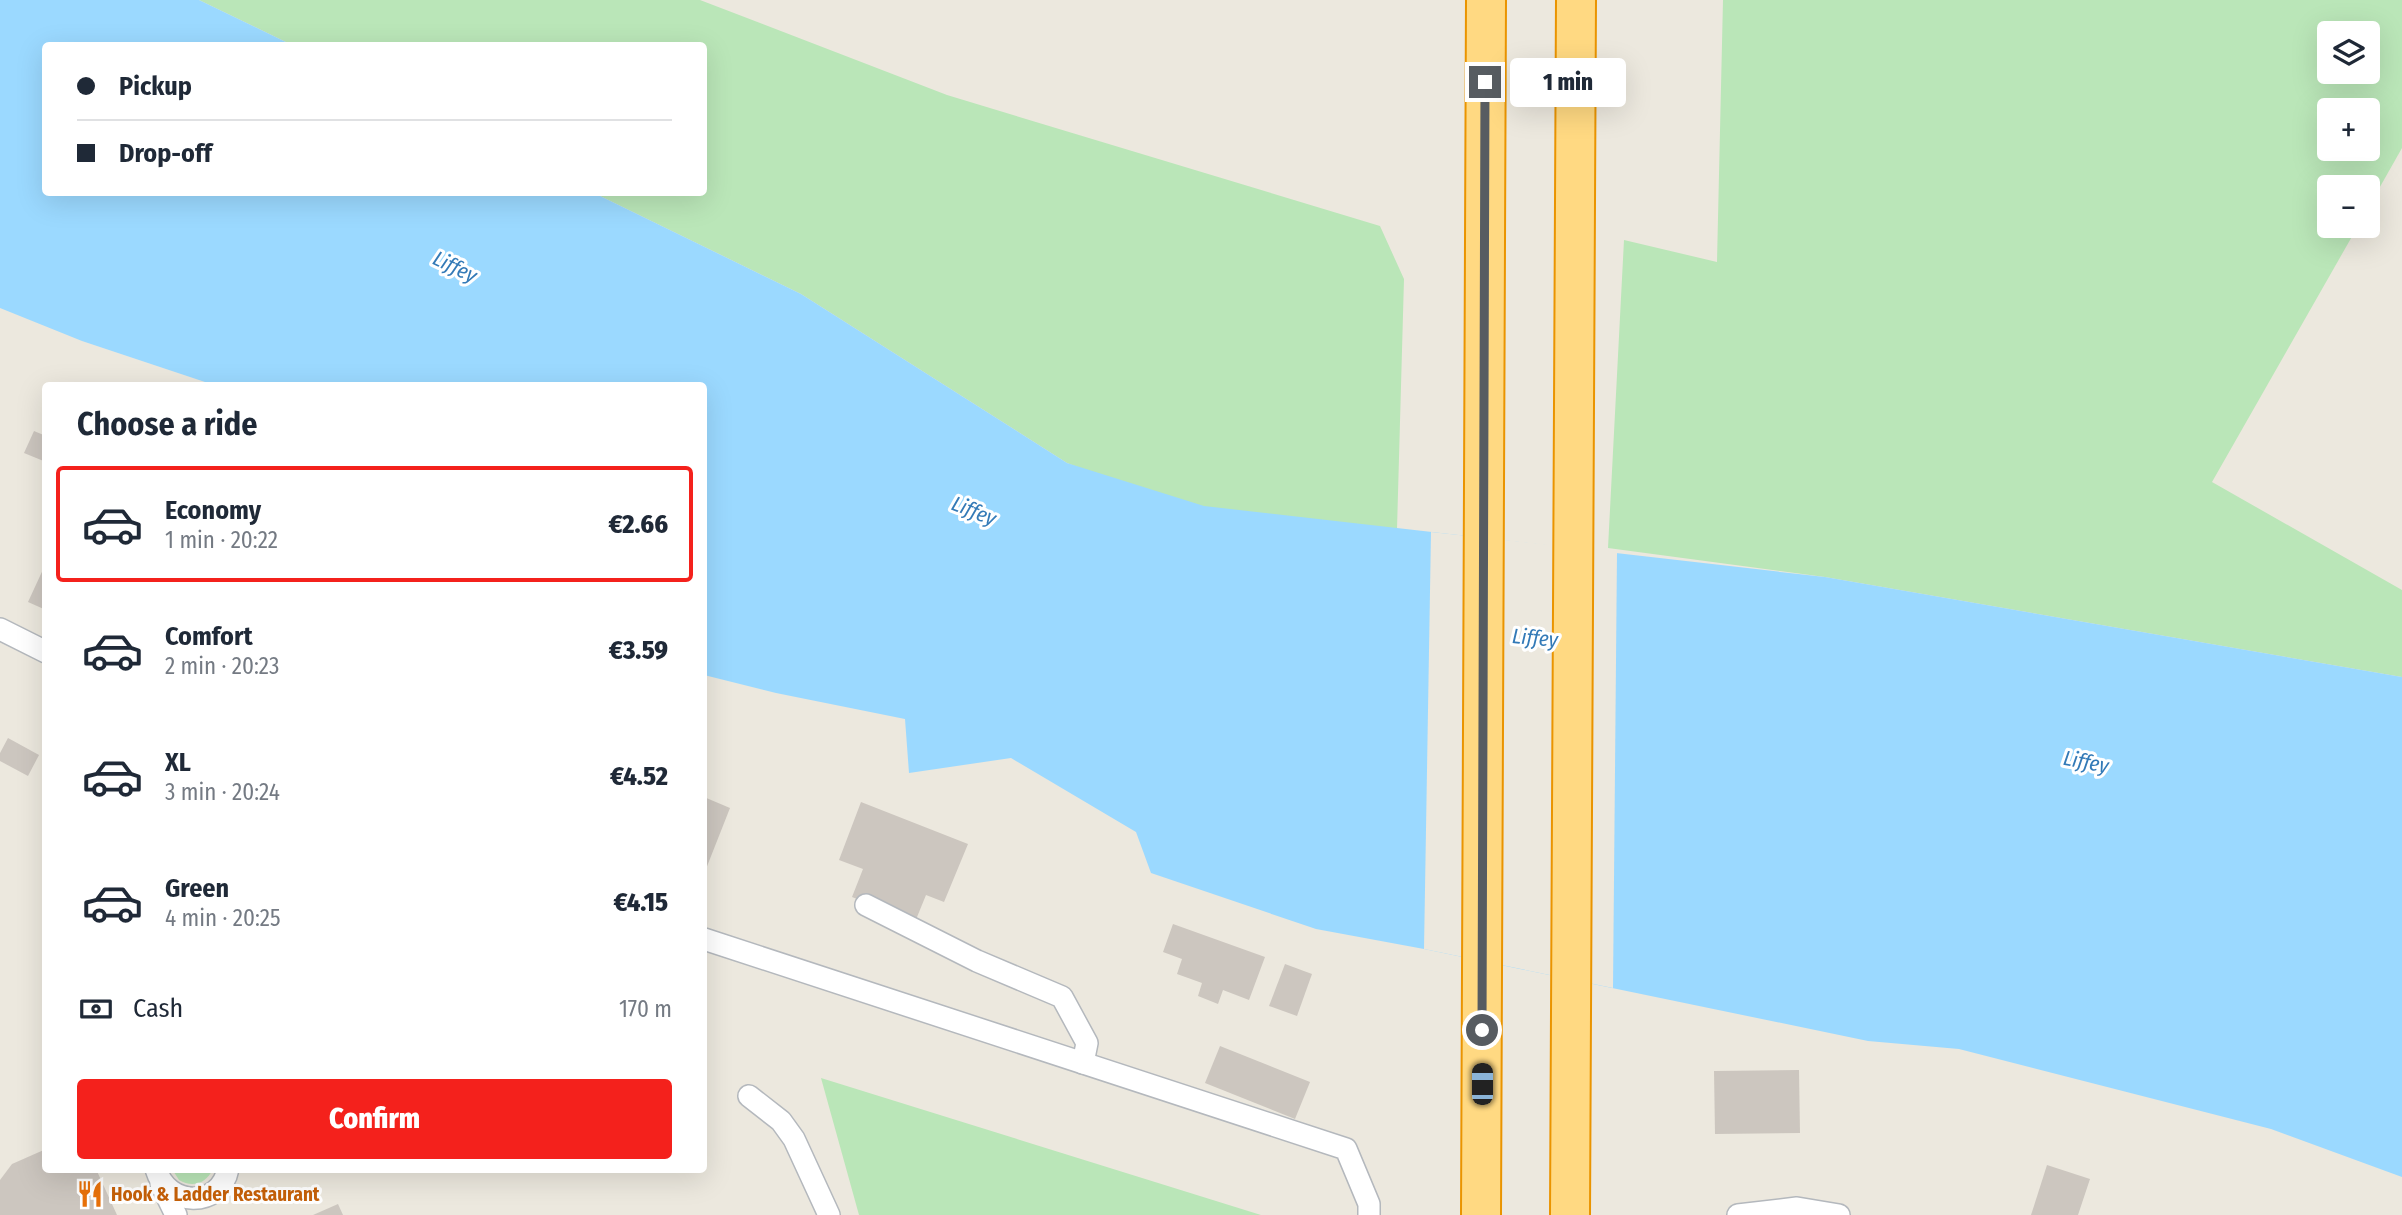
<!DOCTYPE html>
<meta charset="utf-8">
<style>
body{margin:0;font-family:"Fira Sans Condensed",sans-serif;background:#f2f2f3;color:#1f2937;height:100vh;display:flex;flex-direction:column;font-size:26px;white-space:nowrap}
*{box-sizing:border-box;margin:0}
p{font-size:23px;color:#747a83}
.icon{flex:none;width:38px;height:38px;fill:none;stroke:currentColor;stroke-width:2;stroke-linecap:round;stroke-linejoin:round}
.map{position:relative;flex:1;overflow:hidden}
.side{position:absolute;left:42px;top:382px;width:665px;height:791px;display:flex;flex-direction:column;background:#fff;border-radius:7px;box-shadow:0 7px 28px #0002}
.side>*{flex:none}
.hud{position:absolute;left:42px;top:42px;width:665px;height:154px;border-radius:7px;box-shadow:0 7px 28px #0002;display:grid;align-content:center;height:154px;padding:0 35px;background:#fff}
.controls{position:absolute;left:2317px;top:21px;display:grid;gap:14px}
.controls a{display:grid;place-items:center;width:63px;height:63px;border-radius:7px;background:#fff;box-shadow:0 7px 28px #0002;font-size:35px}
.end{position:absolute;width:32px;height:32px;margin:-16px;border:9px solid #575c61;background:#fff;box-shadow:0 0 0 4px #fff}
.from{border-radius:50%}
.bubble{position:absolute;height:49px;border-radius:7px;background:#fff;box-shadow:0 7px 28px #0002;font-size:23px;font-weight:800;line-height:49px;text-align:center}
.car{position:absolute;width:21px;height:42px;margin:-21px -10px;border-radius:9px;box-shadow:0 0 5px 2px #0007;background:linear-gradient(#222 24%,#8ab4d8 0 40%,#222 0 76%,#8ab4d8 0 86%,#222 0)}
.hud b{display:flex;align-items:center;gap:24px;height:66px;font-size:26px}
.hud b+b{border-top:2px solid #e0e1e3}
.hud i{width:18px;height:18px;background:#1f2937}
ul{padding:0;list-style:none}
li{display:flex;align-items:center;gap:21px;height:116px;margin:0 14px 10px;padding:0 21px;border:4px solid transparent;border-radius:7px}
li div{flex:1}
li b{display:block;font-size:26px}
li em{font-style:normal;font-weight:800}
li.selected{border-color:#f4211c}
li>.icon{width:63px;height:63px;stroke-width:1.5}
h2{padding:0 35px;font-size:32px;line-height:84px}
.pay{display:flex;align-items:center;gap:18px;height:77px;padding:0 35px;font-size:26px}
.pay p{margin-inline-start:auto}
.action{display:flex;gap:14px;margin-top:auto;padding:14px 35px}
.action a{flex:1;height:80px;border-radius:7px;background:#f4211c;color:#fff;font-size:28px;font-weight:800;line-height:80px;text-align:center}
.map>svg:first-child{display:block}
.green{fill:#bae6b8;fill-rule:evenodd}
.water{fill:#9bd9ff}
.pier{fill:#ece8de}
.building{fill:#ccc6bf}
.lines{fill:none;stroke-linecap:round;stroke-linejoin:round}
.service-casing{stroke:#b4b8bd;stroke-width:24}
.motorway-casing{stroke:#ea9400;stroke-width:42}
.service{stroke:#fff;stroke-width:21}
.motorway{stroke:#ffd982;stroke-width:38}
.route{stroke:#575c61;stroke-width:9}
.labels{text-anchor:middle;stroke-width:6;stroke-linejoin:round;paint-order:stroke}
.food-label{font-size:19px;font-weight:bold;fill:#c56008;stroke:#fff;text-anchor:start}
.water-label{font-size:21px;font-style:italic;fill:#337ab7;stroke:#fff}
</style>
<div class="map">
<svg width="2402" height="1215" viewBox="0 0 2402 1215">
<rect width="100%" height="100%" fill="#ece8de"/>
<g class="green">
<polygon points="199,0 700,0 947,95 1380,226 1404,279 1397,529 1229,526 1067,463 801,294 594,193 704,192 704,46 292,45"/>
<path d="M1723,0H2402V148L2368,208V187H2329V226H2358L2212,482L2402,590V677L1825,577L1608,548L1624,240L1717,262ZM2329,33H2368V72H2329ZM2329,110H2368V149H2329Z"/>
<polygon points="821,1078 1261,1215 859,1215"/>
<path d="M172,1169H213C206,1184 192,1188 179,1180Z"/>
</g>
<polygon class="water" points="0,0 199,0 292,45 46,46 46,192 594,193 801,294 1067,463 1204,506 1825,577 2402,677 2402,1177 2271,1129 1959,1049 1868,1041 1424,949 1316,929 1151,873 1136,832 1011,758 909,773 905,719 776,693 704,675 704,385 214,385 82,341 0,308"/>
<polygon class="pier" points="1431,532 1617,552 1613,988 1424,949"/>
<g class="building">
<polygon points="34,431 46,436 46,462 24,453"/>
<polygon points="46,563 46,610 28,602"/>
<polygon points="8,738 39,755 28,776 0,761 0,753"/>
<polygon points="704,797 730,808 704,874"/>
<polygon points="861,802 968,844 944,902 926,895 915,922 852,897 863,869 839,860"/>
<polygon points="1173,924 1265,957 1249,1000 1223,990 1218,1004 1198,996 1202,983 1177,974 1182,959 1163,952"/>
<polygon points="1285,964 1312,974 1297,1016 1269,1006"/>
<polygon points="1220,1046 1310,1082 1295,1119 1205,1083"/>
<polygon points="1799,1070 1800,1133 1715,1134 1714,1071"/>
<polygon points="46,1149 46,1169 96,1169 117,1215 0,1215 0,1180 12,1164"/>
<polygon points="2047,1165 2090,1179 2078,1215 2031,1215"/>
<polygon points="338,1204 343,1215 313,1215"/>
</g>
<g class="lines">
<defs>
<g id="service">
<polyline points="0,629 46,652"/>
<polyline points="866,905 977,961 1062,997 1087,1043 1083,1063"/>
<polyline points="704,939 1346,1149 1369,1204 1369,1215"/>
<polyline points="749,1096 781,1121 794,1139 829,1215"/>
<path d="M156,1169C167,1207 220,1209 228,1169"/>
<polyline points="161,1184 176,1215"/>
<polyline points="1738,1215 1797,1208 1839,1215"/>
</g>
<g id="motorway">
<polyline points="1481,1215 1486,0"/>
<polyline points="1570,1215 1576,0"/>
</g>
</defs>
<use href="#service" class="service-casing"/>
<use href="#motorway" class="motorway-casing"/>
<use href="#service" class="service"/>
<use href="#motorway" class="motorway"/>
</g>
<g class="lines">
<polyline class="route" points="1482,1030 1485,82"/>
</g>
<defs>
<symbol id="restaurant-bare" viewBox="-9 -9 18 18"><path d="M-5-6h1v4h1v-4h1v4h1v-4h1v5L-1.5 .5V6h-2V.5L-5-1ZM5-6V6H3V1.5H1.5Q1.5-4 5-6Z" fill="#e8710a" stroke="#fff" stroke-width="2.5" paint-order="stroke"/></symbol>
</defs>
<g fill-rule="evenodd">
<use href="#restaurant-bare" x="71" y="1175" width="38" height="38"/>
</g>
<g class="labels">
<g class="food-label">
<text x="111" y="1201">Hook &amp; Ladder Restaurant</text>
</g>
<g class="water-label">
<text transform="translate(455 267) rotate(26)" y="7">Liffey</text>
<text transform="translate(974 511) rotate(22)" y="7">Liffey</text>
<text transform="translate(1535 638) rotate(5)" y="7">Liffey</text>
<text transform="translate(2086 762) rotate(11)" y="7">Liffey</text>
</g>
</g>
</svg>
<div class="controls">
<a><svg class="icon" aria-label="layers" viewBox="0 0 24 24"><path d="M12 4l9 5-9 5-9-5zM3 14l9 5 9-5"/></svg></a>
<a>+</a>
<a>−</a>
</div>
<i class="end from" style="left:1482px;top:1030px"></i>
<i class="end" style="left:1485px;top:82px"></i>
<div class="bubble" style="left:1510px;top:58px;width:116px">1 min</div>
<i class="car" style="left:1482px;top:1084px;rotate:0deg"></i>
<div class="hud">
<b><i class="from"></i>Pickup</b>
<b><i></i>Drop-off</b>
</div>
<section class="side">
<h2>Choose a ride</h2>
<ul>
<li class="selected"><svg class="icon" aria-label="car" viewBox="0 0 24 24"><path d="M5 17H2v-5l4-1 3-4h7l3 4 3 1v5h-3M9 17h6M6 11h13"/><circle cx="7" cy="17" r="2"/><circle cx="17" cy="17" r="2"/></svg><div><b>Economy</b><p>1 min · 20:22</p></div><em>€2.66</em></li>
<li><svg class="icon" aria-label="car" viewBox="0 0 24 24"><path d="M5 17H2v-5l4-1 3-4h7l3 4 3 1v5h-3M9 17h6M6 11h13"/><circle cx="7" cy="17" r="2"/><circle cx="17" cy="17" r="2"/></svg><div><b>Comfort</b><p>2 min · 20:23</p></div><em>€3.59</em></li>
<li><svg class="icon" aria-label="car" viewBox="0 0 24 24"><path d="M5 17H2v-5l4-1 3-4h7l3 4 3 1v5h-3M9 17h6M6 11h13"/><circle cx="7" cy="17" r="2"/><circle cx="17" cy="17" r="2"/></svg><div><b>XL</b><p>3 min · 20:24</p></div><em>€4.52</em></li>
<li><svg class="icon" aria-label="car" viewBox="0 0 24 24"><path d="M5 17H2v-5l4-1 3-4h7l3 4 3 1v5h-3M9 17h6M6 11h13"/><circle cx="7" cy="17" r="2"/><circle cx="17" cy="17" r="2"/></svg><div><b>Green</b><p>4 min · 20:25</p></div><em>€4.15</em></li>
</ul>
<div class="pay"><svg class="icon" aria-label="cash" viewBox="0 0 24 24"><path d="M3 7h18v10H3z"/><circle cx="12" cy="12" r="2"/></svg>Cash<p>170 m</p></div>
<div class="action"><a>Confirm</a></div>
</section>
</div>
